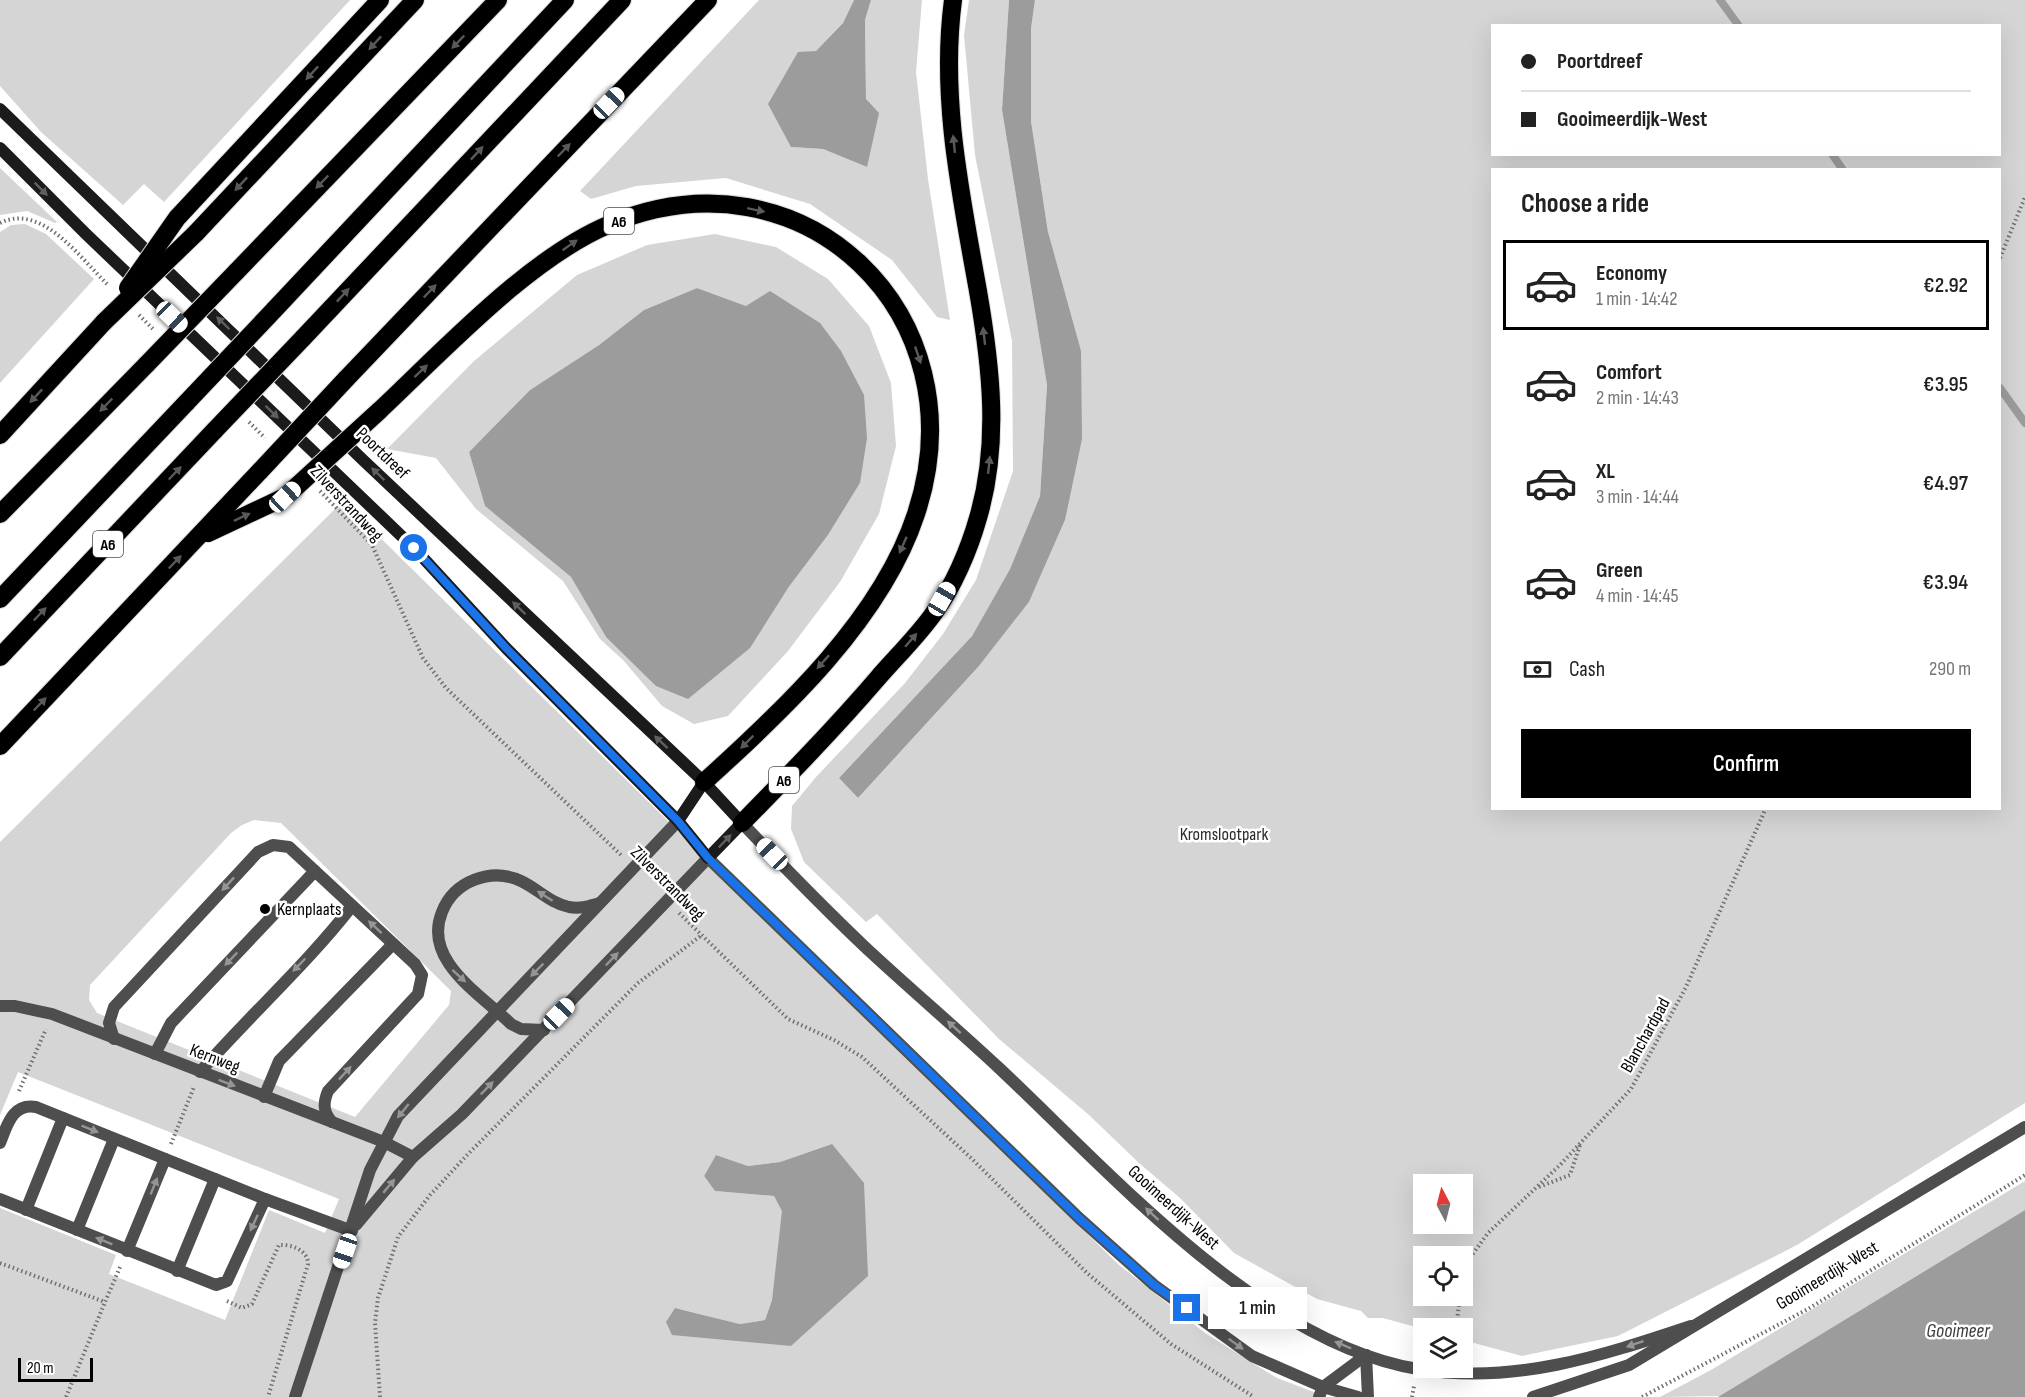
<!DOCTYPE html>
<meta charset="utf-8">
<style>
body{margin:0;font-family:"Sofia Sans Condensed",sans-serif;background:#f6f6f6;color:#222;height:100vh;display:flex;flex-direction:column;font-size:22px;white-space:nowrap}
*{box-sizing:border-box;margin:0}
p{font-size:20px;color:#767676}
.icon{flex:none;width:33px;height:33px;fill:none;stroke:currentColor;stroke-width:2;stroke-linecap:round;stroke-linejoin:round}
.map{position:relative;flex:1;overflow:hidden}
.panel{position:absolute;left:1491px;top:168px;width:510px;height:642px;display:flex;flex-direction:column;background:#fff;border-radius:0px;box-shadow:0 6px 24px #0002}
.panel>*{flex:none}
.hud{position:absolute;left:1491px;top:24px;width:510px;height:132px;border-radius:0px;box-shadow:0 6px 24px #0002;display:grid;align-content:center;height:132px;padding:0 30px;background:#fff}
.needle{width:39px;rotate:353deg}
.buttons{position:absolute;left:1413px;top:1174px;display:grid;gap:12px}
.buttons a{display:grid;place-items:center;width:60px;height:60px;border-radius:0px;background:#fff;box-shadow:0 6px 24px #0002;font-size:30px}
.scale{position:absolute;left:18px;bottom:15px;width:75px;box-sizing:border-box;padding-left:6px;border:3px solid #000;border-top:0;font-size:16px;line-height:21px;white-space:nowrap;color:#000;-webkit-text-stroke:4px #fff;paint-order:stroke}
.end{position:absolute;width:27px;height:27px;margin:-14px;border:8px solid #1a73e8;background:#fff;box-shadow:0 0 0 3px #fff}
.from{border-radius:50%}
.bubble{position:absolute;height:42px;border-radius:0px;background:#fff;box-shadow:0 6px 24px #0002;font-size:20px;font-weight:600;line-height:42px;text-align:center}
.car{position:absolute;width:18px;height:36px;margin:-18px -9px;border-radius:8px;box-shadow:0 0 4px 2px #0007;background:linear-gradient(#fff 24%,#345 0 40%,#fff 0 76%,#345 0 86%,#fff 0)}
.hud b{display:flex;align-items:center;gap:21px;height:57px;font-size:22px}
.hud b+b{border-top:2px solid #e0e0e0}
.hud i{width:15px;height:15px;background:#222}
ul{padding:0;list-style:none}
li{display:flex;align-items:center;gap:18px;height:90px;margin:0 12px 9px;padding:0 18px;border:3px solid transparent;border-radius:0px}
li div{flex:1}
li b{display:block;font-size:22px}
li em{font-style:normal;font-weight:600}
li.active{border-color:#000}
li>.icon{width:54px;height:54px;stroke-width:1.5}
h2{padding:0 30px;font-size:27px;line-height:72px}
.pay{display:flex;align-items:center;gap:15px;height:66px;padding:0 30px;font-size:22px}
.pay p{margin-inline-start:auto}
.primary-button{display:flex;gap:12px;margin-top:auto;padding:12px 30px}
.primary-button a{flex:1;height:69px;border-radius:0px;background:#000;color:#fff;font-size:24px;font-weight:600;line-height:69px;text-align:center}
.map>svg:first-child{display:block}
.green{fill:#d5d5d5;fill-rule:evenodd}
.water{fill:#9c9c9c}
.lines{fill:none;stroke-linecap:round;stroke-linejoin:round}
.stream{stroke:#9c9c9c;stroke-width:8}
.motorway-casing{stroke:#dbdbdb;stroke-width:20}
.path{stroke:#707070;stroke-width:4;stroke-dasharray:1.5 3;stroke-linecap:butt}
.service{stroke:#4e4e4e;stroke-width:12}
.minor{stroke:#4e4e4e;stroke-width:12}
.tertiary{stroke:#4e4e4e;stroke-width:12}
.secondary{stroke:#1b1b1b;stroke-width:12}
.motorway{stroke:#000;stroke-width:18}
.motorway-bridge-casing{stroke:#dbdbdb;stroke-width:20;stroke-linecap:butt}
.motorway-bridge{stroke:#000;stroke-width:18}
.oneway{fill:#595959}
.oneway2{fill:#5f5f5f}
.oneway3{fill:#959595}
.route{stroke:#1a73e8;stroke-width:8}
.poi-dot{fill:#000;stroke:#fff;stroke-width:2}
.labels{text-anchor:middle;stroke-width:5;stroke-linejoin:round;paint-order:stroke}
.shield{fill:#fff;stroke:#4c4c4c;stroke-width:1.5}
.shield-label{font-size:16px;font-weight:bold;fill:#000}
.street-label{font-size:18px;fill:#000;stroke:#fff}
.park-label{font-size:18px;fill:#2c2c2c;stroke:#fff}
.poi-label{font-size:18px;fill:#000;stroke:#fff;text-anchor:start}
.water-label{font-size:20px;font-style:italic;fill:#3d3d3d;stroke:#fff}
</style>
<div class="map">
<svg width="2025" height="1397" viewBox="0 0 2025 1397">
<rect width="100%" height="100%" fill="#fff"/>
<g class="green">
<polygon points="0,0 350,0 164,202 144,184 123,205 41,132 0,86"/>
<polygon points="759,0 854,0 843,23 816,51 791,147 823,149 867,167 865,20 871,0 922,0 916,72 928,179 950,320 937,317 892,260 810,204 726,178 636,186 591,199 580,191"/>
<path d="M969,0H1009L1002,110L1047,385L1040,496L1010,569L972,636L839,778L858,798L979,666L1029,602L1065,520L1048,232L1031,121V29L1035,0H2025V1103L1797,1245L1618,1336L1522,1356L1463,1340L1462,1329H1423L1383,1318H1368L1361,1311L1317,1299L1234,1253L1180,1198L1139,1163L1089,1115L999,1039L877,914L866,922L804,862L791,829L792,806L816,777L905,683L943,634L976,580L1013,471L1012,341L975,155L964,35ZM1492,26H2000V154H1492ZM1492,170H2000V808H1492ZM1424,1185H1462V1224H1424ZM1424,1257H1462V1296H1424Z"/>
<polygon points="0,168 57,222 55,223 27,211 0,215"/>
<polygon points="25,224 46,234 94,279 0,383 0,232 11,225"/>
<path d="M715,234L776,247L828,279L869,326L891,383L896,446L879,514L840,582L788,651L728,716L694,724L662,706L624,661L600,639L563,581L476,509L436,458L387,449L474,361L577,275L647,245ZM697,288L746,306L860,483L828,535L788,588L606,637L571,577L485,506L469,452L530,390L599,345L644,310Z"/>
<path d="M343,501L1118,1264L1205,1333L1277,1378L1327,1397H0V1208L116,1255L109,1274L225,1320L269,1210L325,1233L339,1199L18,1072L0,1115V842ZM254,820L281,823L451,991L449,1005L355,1117L97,1013L89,1000L90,985L231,833L242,825ZM832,1144L791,1346L676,1308L740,1324L765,1320L772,1300L783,1211L774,1196L715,1191L704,1176L716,1155L748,1166L780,1162Z"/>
<polygon points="2025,1181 2025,1210 1720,1396 1660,1397 1711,1370"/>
</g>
<g class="water">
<polygon points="854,0 871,0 865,20 866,99 879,113 867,167 823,149 791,147 768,104 798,52 816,51 843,23"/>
<polygon points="1009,0 1035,0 1031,29 1031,121 1048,232 1081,351 1082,439 1065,520 1029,602 979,666 858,798 839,778 972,636 1010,569 1040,496 1047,385 1002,110"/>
<polygon points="697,288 746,306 770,291 820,323 841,351 864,395 867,438 860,483 828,535 788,588 750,648 688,699 656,686 606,637 571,577 485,506 469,452 530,390 599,345 644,310"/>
<polygon points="832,1144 864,1183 868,1276 791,1346 672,1335 666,1322 675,1308 740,1324 765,1320 772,1300 782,1211 774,1196 715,1191 704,1176 716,1155 748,1166 780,1162"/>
<polygon points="2025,1210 2025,1397 1718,1397"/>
</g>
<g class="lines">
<g class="stream">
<polyline points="1720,0 1739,26"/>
<polyline points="1832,154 1843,170"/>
<polyline points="2000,388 2025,423"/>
</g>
<defs>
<g id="motorway">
<polyline points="177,218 380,0"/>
<polyline points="196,233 415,0"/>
<polyline points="236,272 498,0"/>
<polyline points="274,310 565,0"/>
<polyline points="303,338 622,0"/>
<polyline points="346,379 708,0"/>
<path d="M379,411C443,351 528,259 608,225C803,142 982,315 916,514C882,618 784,710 704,782"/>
<polyline points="0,435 104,322"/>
<polyline points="0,514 147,364"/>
<polyline points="208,533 285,497"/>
<polyline points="0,599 187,402"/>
<polyline points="0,657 215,430"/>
<polyline points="0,746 260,471"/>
<path d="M742,823C788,776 834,729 877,679C895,658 917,637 934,613C953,587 969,550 978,518C1000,444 991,366 978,291C961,195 940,98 953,0"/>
</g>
</defs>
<use href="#motorway" class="motorway-casing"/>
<g class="path">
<path d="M0,223C42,202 81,259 108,285"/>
<polyline points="2000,258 2025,197"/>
<polyline points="139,315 153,329"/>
<polyline points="249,422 265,438"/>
<polyline points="320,491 372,545 423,658 446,688 621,855"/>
<polyline points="679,913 788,1019 834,1040 862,1057 971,1158 1087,1273 1171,1344 1254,1397"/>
<polyline points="19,1091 46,1029"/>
<polyline points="171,1144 194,1087"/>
<polyline points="1539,1187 1570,1175 1580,1145"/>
<polyline points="0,1263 105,1302 121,1265"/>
<polyline points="1462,1278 1464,1266 1488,1233 1560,1165 1631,1089 1686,987 1766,808"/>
<path d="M227,1301L242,1308L252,1304L279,1245C291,1244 308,1250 308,1264L268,1397"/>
<polyline points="1456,1329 1460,1296"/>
<polyline points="1419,1352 1424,1344"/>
<polyline points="66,1397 105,1302"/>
<polyline points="380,1397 375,1323 378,1298 398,1237 430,1195 469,1153 638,983 702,935"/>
<polyline points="1412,1397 1414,1386"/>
<polyline points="1642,1397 1808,1309 2025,1175"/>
</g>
<g class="service">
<path d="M544,1030L521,1029L511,1024C482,995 422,961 442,912C454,881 491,867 521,881C538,889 550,903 569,907C580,909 590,906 600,903"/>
<path d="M114,1039L109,1023L114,1007L258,852L273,845L289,847L415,964L422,975L418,994L328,1091C323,1103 323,1112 332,1122"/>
<polyline points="155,1054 171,1023 315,871"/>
<path d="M200,1072C249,1016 306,965 352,906"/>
<polyline points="264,1097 279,1061 393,944"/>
<path d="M0,1143C7,1126 12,1103 36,1107L265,1199L227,1281L216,1285L0,1199"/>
<polyline points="265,1199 352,1231"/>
<polyline points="26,1210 63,1118"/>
<polyline points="77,1230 114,1139"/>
<polyline points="127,1251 165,1159"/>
<polyline points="177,1271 215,1179"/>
</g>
<g class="minor">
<polyline points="0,1006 15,1006 52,1014 384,1142 413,1157"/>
<polyline points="356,1225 413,1157 462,1114 708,858"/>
<polyline points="1366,1355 1368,1397"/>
<polyline points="295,1397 370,1170 398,1116 678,821"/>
<polyline points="1319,1397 1323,1387 1366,1355"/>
</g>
<g class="tertiary">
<path d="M742,823C782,865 823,907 865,947C909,988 955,1027 999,1068C1111,1173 1260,1343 1418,1369C1514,1385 1601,1356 1691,1326"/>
<polyline points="708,858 1079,1218 1154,1285 1252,1356 1323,1387 1358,1397"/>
<polyline points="1533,1397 1629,1365 2025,1127"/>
</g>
<g class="secondary">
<polyline points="0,109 363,460 704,782 742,823 708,858 678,821 506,648 414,548 86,234 0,148"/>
<polyline points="678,821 704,782"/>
</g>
<use href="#motorway" class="motorway"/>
<defs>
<g id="motorway-bridge">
<polyline points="128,288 177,218"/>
<polyline points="104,322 196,233"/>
<polyline points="147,364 236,272"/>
<polyline points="187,402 274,310"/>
<polyline points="215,430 303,338"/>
<polyline points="260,471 346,379"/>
<polyline points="285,497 379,411"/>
</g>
</defs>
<use href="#motorway-bridge" class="motorway-bridge-casing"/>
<use href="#motorway-bridge" class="motorway-bridge"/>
</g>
<defs><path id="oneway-solid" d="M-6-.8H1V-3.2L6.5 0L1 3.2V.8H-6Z" transform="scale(1.5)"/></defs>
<g class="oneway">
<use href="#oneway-solid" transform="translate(458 42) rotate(134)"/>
<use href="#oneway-solid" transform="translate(375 43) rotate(133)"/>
<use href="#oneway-solid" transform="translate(312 73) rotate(133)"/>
<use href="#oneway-solid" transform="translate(954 144) rotate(-96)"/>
<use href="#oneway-solid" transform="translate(564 150) rotate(-46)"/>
<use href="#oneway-solid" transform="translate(477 153) rotate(-47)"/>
<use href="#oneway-solid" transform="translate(322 182) rotate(134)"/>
<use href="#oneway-solid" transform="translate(241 184) rotate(133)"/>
<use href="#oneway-solid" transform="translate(756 210) rotate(12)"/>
<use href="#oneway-solid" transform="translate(570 245) rotate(-35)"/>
<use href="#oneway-solid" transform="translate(430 291) rotate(-46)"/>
<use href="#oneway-solid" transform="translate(343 295) rotate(-47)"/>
<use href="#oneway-solid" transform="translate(984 336) rotate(-97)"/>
<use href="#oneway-solid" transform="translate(918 355) rotate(71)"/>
<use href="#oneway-solid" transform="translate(421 371) rotate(-43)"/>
<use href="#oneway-solid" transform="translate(36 396) rotate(133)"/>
<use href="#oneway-solid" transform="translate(106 405) rotate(134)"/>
<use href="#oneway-solid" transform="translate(989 465) rotate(-84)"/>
<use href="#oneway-solid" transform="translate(175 473) rotate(-46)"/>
<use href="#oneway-solid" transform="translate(242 517) rotate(-25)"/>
<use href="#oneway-solid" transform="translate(903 545) rotate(114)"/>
<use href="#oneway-solid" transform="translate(175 562) rotate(-46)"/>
<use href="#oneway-solid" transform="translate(40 614) rotate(-46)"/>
<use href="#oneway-solid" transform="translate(911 640) rotate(-49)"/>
<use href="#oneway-solid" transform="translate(823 662) rotate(132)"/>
<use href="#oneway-solid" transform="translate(40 704) rotate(-46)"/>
<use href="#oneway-solid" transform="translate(747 742) rotate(135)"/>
</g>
<g class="oneway2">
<use href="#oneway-solid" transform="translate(41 189) rotate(45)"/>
<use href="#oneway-solid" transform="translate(223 323) rotate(-136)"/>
<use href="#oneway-solid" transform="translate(272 412) rotate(44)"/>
<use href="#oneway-solid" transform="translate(378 474) rotate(-136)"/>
<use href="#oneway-solid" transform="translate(519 608) rotate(-136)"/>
<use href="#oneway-solid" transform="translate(661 742) rotate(-137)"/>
<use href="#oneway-solid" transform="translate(725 841) rotate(-46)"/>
</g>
<g class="oneway3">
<use href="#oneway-solid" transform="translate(228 884) rotate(133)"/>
<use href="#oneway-solid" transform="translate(545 896) rotate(-148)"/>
<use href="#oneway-solid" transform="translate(375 927) rotate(-137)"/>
<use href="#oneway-solid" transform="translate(231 959) rotate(134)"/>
<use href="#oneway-solid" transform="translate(612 959) rotate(-46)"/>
<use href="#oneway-solid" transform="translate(299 965) rotate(134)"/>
<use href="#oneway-solid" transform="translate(537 970) rotate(135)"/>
<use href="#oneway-solid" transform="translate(459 976) rotate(42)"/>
<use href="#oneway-solid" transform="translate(954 1027) rotate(-138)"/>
<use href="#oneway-solid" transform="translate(345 1073) rotate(-47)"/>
<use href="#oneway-solid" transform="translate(227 1083) rotate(21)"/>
<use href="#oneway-solid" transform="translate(487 1088) rotate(-46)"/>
<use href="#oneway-solid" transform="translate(403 1111) rotate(129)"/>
<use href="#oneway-solid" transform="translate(90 1129) rotate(22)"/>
<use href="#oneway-solid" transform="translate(154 1186) rotate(-68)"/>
<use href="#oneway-solid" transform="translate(389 1186) rotate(-50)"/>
<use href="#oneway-solid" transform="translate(1152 1214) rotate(-137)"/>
<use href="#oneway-solid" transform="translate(254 1223) rotate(115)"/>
<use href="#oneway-solid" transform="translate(104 1241) rotate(-158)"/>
<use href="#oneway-solid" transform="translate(1236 1344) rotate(36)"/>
<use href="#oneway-solid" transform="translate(1635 1344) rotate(161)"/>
<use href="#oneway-solid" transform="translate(1343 1345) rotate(-157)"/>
</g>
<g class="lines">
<polyline class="route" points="414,548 506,648 678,821 708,858 1079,1218 1154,1285 1187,1308"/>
</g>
<circle class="poi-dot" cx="265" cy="909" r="6"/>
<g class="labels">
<g class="shield">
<rect x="604" y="208" width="30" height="26" rx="4.5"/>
<rect x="93" y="531" width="30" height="26" rx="4.5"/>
<rect x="769" y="767" width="30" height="26" rx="4.5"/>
</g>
<g class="shield-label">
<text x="619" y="227">A6</text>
<text x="108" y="550">A6</text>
<text x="784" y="786">A6</text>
</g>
<g class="street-label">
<text transform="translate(383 453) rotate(44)" y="6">Poortdreef</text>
<text transform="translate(347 503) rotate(47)" y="6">Zilverstrandweg</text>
<text transform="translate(668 883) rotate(45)" y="6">Zilverstrandweg</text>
<text transform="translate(1645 1035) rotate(-61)" y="6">Blanchardpad</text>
<text transform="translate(215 1058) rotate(21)" y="6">Kernweg</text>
<text transform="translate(1174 1207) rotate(42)" y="6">Gooimeerdijk-West</text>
<text transform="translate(1827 1275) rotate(-31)" y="6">Gooimeerdijk-West</text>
</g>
<g class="park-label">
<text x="1224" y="840">Kromslootpark</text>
</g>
<g class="poi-label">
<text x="277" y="915">Kernplaats</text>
</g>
<g class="water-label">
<text x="1958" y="1337">Gooimeer</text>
</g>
</g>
</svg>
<div class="buttons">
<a><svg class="needle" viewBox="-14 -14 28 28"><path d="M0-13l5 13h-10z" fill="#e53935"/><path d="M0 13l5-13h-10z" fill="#767676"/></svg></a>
<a><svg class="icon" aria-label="locate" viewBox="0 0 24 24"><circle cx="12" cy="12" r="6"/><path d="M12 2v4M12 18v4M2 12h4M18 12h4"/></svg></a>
<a><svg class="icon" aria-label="layers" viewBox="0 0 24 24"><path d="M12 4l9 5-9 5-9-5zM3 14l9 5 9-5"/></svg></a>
</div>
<div class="scale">20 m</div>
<i class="end from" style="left:414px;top:548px"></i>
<i class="end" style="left:1187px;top:1308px"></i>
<div class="bubble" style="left:1208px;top:1287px;width:99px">1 min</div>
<i class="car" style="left:609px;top:103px;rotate:44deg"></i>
<i class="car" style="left:172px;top:317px;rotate:134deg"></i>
<i class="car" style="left:285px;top:497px;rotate:47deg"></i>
<i class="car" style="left:942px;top:599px;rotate:30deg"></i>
<i class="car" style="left:772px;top:854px;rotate:316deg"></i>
<i class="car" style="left:559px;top:1014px;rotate:44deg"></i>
<i class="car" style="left:345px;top:1251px;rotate:199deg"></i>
<div class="hud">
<b><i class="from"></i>Poortdreef</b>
<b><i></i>Gooimeerdijk-West</b>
</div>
<section class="panel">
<h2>Choose a ride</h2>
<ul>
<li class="active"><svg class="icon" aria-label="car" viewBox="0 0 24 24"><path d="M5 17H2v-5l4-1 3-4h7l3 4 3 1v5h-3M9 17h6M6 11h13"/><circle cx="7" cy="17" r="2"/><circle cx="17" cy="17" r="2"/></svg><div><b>Economy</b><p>1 min · 14:42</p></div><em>€2.92</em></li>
<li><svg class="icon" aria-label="car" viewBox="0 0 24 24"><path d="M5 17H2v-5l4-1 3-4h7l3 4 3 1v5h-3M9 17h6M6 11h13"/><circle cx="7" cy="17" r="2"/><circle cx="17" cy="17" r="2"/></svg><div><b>Comfort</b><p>2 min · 14:43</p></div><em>€3.95</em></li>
<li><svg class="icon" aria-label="car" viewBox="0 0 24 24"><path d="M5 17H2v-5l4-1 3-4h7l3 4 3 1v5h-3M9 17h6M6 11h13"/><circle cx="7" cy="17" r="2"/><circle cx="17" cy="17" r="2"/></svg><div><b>XL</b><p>3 min · 14:44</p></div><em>€4.97</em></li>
<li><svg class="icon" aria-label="car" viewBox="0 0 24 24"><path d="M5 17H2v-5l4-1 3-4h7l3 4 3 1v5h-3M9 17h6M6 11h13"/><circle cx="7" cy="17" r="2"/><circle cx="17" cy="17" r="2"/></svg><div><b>Green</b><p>4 min · 14:45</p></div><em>€3.94</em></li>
</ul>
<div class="pay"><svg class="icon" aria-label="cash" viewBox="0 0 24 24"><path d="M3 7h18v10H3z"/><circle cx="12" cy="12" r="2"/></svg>Cash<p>290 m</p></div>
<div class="primary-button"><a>Confirm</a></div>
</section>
</div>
